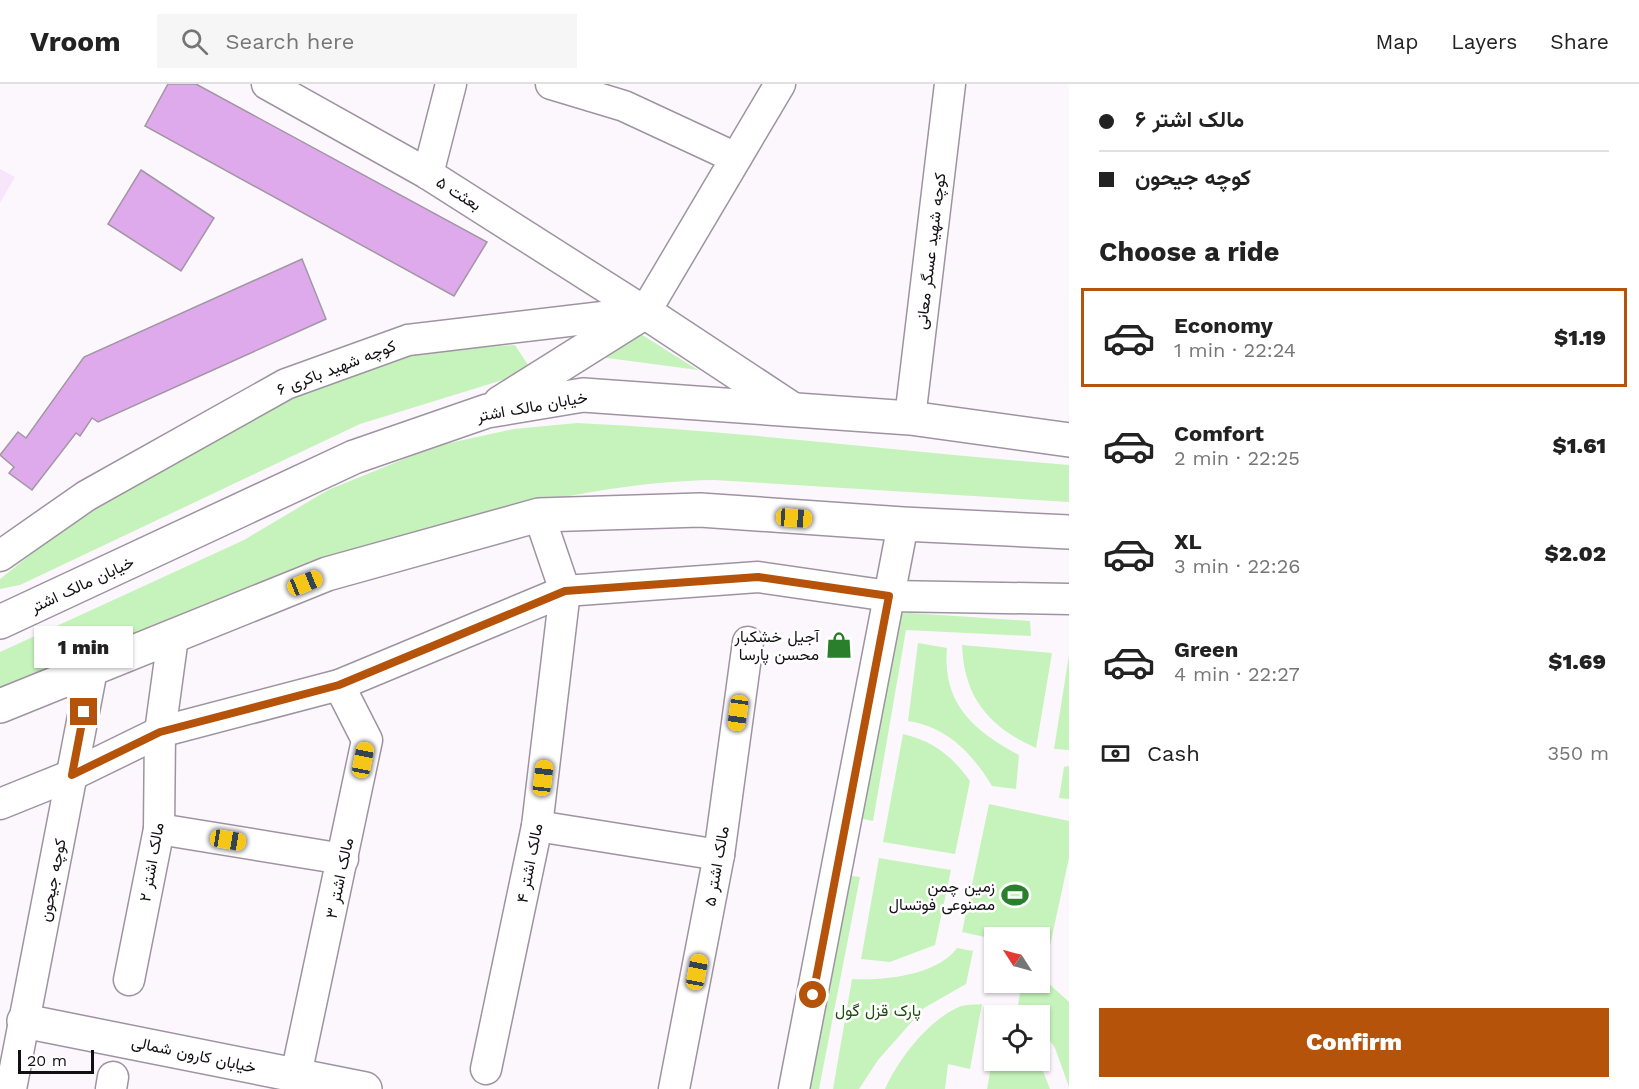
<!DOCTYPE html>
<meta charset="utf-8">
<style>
body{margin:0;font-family:"Work Sans",Vazirmatn,sans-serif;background:#f6f6f6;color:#222;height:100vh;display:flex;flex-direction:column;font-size:22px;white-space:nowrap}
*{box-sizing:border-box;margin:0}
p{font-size:20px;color:#767676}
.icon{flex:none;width:33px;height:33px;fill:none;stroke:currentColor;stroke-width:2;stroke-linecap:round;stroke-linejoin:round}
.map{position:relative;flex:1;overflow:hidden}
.panel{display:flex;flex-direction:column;background:#fff;width:570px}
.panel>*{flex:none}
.banner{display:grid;align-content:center;height:132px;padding:0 30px;background:#fff}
.needle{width:39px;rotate:306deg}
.fabs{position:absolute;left:984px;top:843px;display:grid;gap:12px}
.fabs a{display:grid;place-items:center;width:66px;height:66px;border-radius:0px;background:#fff;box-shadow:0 2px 4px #0004;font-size:30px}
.scale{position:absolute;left:18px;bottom:15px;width:76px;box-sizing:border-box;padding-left:6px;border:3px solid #120e13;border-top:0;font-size:16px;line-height:21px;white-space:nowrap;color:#120e13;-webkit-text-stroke:4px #fff;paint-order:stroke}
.end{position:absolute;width:27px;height:27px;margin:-14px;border:8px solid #b45309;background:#fff;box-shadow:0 0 0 3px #fff}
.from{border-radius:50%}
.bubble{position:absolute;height:42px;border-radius:0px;background:#fff;box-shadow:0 2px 4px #0004;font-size:20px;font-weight:800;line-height:42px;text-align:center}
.car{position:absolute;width:18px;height:36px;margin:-18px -9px;border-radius:8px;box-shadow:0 0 4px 2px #0007;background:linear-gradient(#f5c518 24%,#345 0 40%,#f5c518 0 76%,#345 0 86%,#f5c518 0)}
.banner b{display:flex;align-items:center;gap:21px;height:57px;font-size:22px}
.banner b+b{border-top:2px solid #e0e0e0}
.banner i{width:15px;height:15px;background:#222}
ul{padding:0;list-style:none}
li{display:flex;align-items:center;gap:18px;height:99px;margin:0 12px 9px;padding:0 18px;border:3px solid transparent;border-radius:0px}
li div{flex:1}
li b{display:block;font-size:22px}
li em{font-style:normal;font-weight:800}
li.active{border-color:#b45309}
li>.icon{width:54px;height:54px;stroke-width:1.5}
h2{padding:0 30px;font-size:27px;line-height:72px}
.pay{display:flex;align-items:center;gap:15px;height:66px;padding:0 30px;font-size:22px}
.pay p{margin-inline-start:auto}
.primary-button{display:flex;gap:12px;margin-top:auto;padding:12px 30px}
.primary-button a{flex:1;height:69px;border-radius:0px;background:#b45309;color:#fff;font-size:24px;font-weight:800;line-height:69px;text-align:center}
header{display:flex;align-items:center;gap:36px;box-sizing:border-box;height:84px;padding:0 30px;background:#fff;border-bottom:2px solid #e0e0e0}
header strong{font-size:28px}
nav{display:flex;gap:33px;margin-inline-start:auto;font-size:21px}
.search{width:420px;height:54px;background:#f6f6f6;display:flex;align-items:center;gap:15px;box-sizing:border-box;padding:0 21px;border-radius:0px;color:#767676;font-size:22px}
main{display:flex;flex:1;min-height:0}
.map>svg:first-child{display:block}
.built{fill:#f7e5fc}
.green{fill:#c6f3bb}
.building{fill:#dfaaeb;stroke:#a296a4;stroke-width:1.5}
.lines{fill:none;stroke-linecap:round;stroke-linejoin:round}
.minor-casing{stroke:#9f93a2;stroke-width:33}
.tertiary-casing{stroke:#9f93a2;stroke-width:36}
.secondary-casing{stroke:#9f93a2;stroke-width:36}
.minor{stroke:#fff;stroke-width:30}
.tertiary{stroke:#fff;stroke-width:33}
.secondary{stroke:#fff;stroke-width:33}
.route{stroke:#b45309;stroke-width:8}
.labels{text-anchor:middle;stroke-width:5;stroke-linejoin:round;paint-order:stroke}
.street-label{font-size:16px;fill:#120e13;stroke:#fff}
.poi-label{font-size:16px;fill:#120e13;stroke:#fff;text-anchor:end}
.park-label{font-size:16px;fill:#1b4e0d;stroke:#fff}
</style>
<header>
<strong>Vroom</strong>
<div class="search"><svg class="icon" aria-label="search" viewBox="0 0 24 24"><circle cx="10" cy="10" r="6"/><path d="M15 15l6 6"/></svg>Search here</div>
<nav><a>Map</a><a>Layers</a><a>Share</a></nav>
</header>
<main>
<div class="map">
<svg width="1069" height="1005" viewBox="0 0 1069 1005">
<rect width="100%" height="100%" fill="#fcf7fd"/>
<polygon class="built" points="0,85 15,93 0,119"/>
<g class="green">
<polygon points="639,249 698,286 600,273"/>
<polygon points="515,261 532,287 360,340 20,501 0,505 0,495 104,412 298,305 405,269"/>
<path d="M577,339C741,347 905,368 1069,381V418L714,396C643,397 575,410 506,425L0,606V568L244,456L328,406L436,362L514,345Z"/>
<polygon points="897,528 1030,537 1031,552 906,546 873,737 858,734"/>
<path d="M918,559L947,564C942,620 974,647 1019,671L1016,705L992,702C972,669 947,643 908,637Z"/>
<path d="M962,561L1052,569L1036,664C989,643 964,614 962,561Z"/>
<polygon points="1069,571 1069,666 1054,665"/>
<path d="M903,650C933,657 952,672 970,697L955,770L883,758Z"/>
<polygon points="1069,682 1069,715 1059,714 1064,683"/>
<polygon points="989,720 1069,737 1069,774 1049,866 1040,864 1040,854 994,855 962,848"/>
<polygon points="879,774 951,786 935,861 890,878 861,875"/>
<polygon points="845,791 860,793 819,1005 804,1005"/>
<path d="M957,864L973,867L966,900L924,924L878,976L859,1005H833L852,895C883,897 938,891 957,864Z"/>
<polygon points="1040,886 1046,897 1069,918 1069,1003 1055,964 1040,942 1040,932 1031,931 1018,920 1022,899 1040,898"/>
<path d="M982,920L970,985L948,980L945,1005H885C898,976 928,936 959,923C965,920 975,921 982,920Z"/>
<polygon points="994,965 994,976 1039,977 1050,1005 987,1005"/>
</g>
<g class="building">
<polygon points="168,0 196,0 487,158 454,212 145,42"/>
<polygon points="141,86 214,134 181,187 108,140"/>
<polygon points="302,175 326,235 98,338 92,334 80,352 76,349 32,406 9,389 14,383 0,371 18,348 26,354 84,273"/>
</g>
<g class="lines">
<defs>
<g id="minor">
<polyline points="267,0 428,90 645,228"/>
<polyline points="551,0 624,22 736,74"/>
<polyline points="428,90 451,0"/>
<polyline points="645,228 780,0"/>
<polyline points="910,334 950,0"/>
<polyline points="0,472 86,412 286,300 408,256 645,228"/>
<polyline points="0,720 72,691 160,648 339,601 565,507 758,493 889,512 1069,515"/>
<polyline points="537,742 719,771"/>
<polyline points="159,745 343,775"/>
<polyline points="129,896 159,745 160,648 173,553"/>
<polyline points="486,985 537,742 565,507 539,431"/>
<polyline points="296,991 367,656 339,601"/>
<polyline points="11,1005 92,586"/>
<polyline points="111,1005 113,993"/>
<polyline points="674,1005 719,771 748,558"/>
<polyline points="794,1005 903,440"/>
</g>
<polyline id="tertiary" points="24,937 365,1005"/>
<g id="secondary">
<polyline points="500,319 645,228 789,323"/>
<polyline points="0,538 354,373 487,327 583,311 910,334 1069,356"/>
<polyline points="0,622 327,490 539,431 700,426 903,440 1069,448"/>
</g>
</defs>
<use href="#minor" class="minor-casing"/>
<use href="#tertiary" class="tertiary-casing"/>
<use href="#secondary" class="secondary-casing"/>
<use href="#minor" class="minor"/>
<use href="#tertiary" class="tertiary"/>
<use href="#secondary" class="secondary"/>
</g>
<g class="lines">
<polyline class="route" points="84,628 72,691 160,648 339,601 565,507 758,493 889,512 813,911"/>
</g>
<defs>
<symbol id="shop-bare" viewBox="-9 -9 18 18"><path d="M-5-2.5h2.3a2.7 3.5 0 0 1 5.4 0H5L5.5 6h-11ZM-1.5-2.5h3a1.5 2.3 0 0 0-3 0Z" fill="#2a7f2c" stroke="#fff" stroke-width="2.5" paint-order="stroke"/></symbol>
<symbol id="stadium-bare" viewBox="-9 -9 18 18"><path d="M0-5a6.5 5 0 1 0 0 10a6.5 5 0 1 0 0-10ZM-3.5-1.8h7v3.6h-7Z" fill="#2a7f2c" stroke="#fff" stroke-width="2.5" paint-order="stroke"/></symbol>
</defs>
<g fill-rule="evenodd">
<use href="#shop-bare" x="820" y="542" width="38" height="38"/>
<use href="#stadium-bare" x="996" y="792" width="38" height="38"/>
</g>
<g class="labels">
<g class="street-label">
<text transform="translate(459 109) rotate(32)" y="6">بعثت ۵</text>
<text transform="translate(930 167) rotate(-83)" y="6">کوچه شهید عسگر معانی</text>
<text transform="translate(336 283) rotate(-21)" y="6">کوچه شهید باکری ۶</text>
<text transform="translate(532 322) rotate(-10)" y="6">خیابان مالک اشتر</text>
<text transform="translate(82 500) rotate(-25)" y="6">خیابان مالک اشتر</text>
<text transform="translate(151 778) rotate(-80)" y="6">مالک اشتر ۲</text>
<text transform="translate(529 779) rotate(-79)" y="6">مالک اشتر ۴</text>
<text transform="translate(716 782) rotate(-80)" y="6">مالک اشتر ۵</text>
<text transform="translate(339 794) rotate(-78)" y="6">مالک اشتر ۳</text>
<text transform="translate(52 796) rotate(-79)" y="6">کوچه جیحون</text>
<text transform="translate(194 970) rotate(12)" y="6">خیابان کارون شمالی</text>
</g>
<g class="poi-label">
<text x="819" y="558">آجیل خشکبار<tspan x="819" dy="18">محسن پارسا</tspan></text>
<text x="995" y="808">زمین چمن<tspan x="995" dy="18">مصنوعی فوتسال</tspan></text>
</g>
<g class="park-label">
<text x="878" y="932">پارک قزل گول</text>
</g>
</g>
</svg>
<div class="fabs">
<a><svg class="needle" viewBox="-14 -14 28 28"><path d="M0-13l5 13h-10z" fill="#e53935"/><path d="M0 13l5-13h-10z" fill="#767676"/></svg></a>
<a><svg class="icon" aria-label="locate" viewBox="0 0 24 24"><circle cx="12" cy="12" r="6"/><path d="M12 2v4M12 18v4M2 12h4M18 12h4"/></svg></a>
</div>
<div class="scale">20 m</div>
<i class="end from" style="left:813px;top:911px"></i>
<i class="end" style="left:84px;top:628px"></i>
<div class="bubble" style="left:34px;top:542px;width:99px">1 min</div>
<i class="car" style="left:794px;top:434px;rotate:94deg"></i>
<i class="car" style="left:305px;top:499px;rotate:68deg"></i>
<i class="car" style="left:738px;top:629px;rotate:188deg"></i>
<i class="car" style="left:363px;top:676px;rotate:11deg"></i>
<i class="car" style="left:543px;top:694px;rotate:7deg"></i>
<i class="car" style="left:228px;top:756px;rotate:99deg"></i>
<i class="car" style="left:697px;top:888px;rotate:11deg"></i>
</div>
<section class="panel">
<div class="banner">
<b><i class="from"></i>مالک اشتر ۶</b>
<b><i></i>کوچه جیحون</b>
</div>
<h2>Choose a ride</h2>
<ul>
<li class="active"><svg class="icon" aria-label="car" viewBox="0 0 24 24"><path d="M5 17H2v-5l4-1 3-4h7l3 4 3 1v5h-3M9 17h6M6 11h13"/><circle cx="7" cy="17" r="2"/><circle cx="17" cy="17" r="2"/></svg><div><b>Economy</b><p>1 min · 22:24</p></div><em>$1.19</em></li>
<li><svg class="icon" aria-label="car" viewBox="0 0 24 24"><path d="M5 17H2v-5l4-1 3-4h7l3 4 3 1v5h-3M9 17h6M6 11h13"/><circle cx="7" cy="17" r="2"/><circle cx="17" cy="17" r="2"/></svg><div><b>Comfort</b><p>2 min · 22:25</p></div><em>$1.61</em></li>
<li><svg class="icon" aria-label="car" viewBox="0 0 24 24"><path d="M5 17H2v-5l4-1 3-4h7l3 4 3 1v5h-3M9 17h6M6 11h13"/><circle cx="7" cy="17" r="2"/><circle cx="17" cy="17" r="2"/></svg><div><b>XL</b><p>3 min · 22:26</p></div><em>$2.02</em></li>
<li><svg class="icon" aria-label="car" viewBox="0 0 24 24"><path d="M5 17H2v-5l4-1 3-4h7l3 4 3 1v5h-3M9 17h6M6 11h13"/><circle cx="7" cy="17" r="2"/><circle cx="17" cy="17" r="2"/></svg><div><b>Green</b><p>4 min · 22:27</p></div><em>$1.69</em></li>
</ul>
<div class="pay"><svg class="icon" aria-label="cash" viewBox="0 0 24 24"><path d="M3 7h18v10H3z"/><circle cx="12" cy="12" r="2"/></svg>Cash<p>350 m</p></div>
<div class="primary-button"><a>Confirm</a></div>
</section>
</main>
